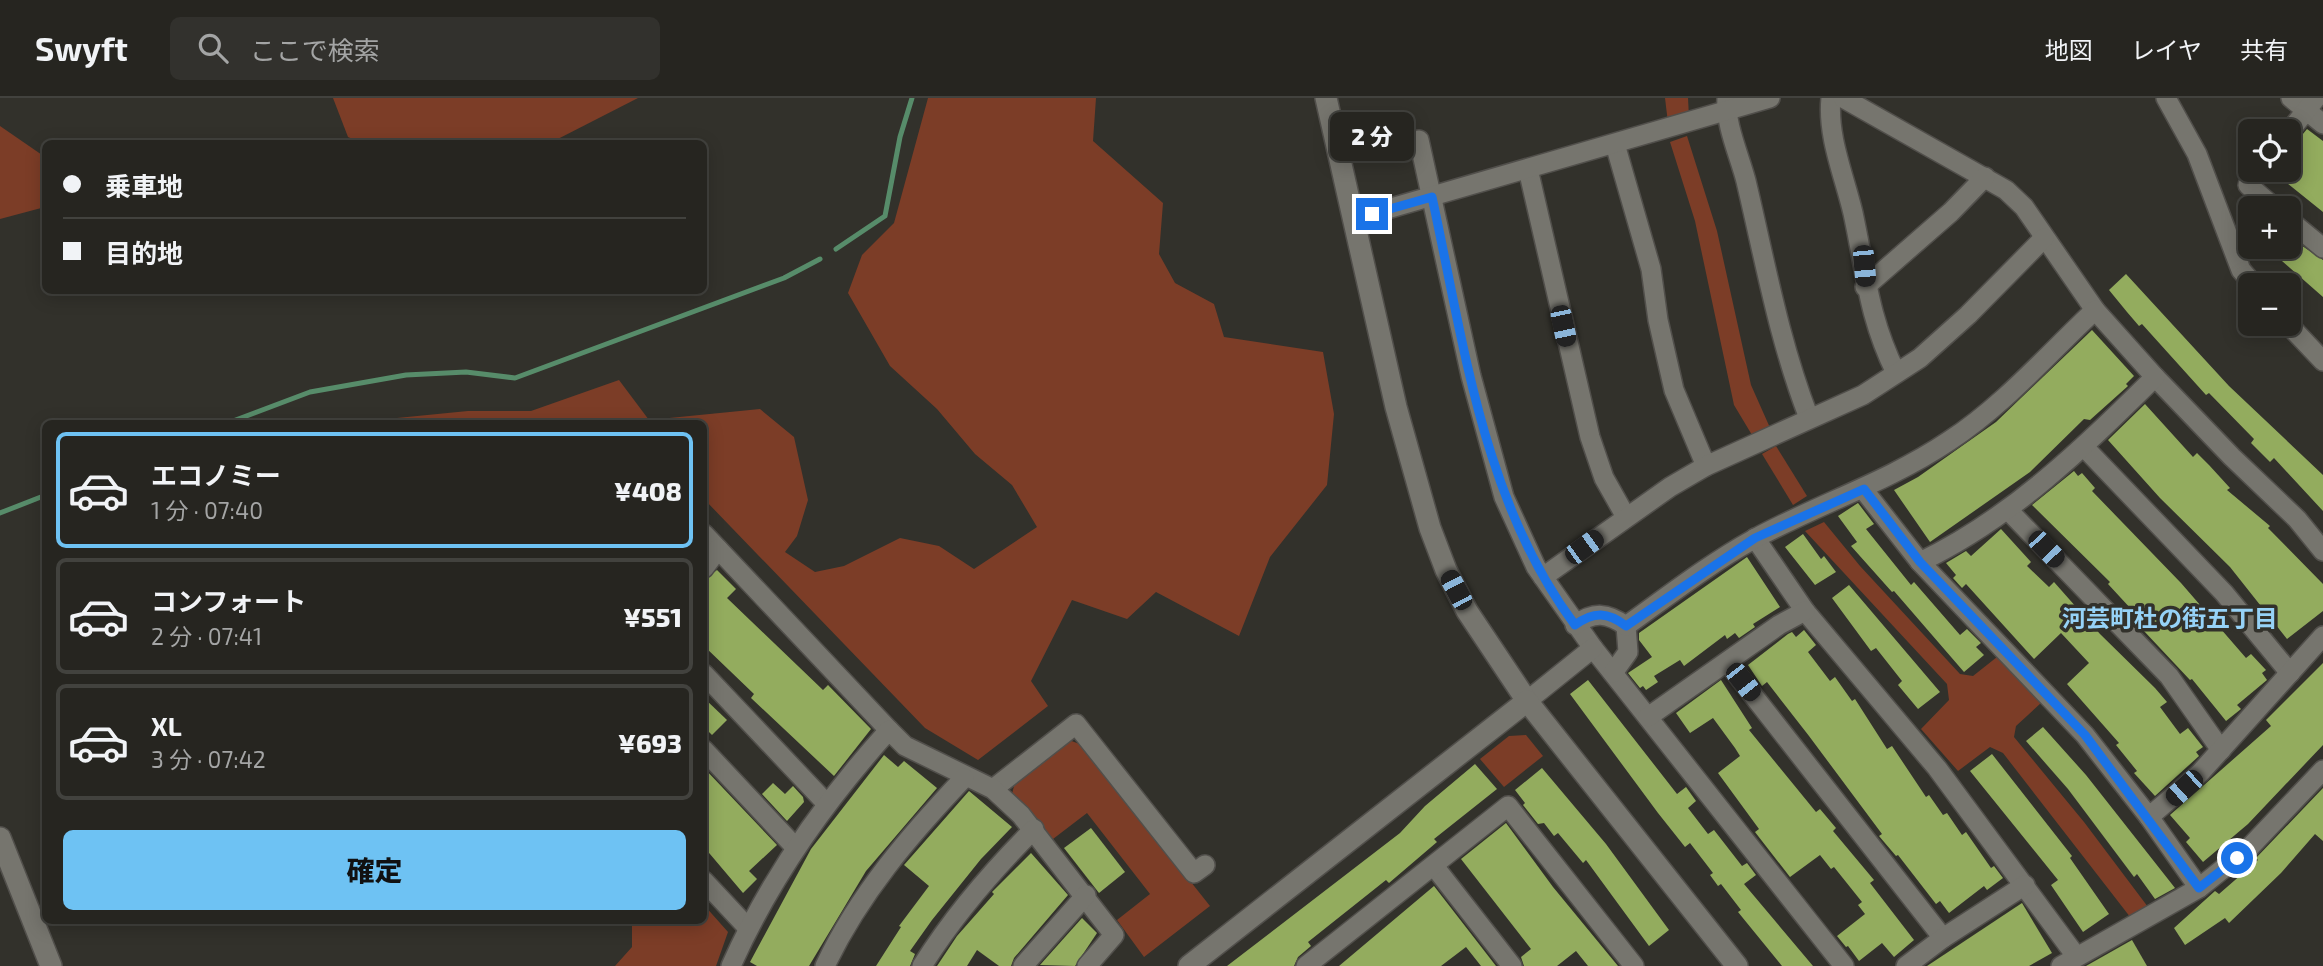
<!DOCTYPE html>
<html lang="ja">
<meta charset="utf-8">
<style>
body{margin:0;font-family:"Exo 2","Noto Sans JP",sans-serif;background:#32312d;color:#f1f3f6;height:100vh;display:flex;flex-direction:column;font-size:26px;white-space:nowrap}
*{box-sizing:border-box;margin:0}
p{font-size:23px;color:#a4a5a5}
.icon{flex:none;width:38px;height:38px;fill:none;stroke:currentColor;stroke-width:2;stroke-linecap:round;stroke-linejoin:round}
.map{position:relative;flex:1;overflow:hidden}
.side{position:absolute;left:42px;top:322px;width:665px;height:504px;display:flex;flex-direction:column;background:#262520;border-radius:10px;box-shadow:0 4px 18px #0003,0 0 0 2px #42423e}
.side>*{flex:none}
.top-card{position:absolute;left:42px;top:42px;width:665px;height:154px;border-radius:10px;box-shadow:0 4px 18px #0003,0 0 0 2px #42423e;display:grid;align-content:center;height:154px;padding:0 21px;background:#262520}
.controls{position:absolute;left:2238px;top:21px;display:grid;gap:14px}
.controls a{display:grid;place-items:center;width:63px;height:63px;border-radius:10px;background:#262520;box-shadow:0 4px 18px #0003,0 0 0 2px #42423e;font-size:35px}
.end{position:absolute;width:32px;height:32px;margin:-16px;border:9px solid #1a73e8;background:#fff;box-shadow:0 0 0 4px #fff}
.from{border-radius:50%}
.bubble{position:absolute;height:49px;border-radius:10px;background:#262520;box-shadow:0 4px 18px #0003,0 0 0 2px #42423e;font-size:23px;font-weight:800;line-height:49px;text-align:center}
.car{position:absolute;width:21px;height:42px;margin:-21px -10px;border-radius:9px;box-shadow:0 0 5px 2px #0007;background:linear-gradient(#222 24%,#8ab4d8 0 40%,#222 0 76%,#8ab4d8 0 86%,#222 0)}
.top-card b{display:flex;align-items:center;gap:24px;height:66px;font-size:26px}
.top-card b+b{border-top:2px solid #42423e}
.top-card i{width:18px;height:18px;background:#f1f3f6}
ul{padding:12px 0 0;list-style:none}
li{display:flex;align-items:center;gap:21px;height:116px;margin:0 14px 10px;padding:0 7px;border:4px solid #42423e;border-radius:10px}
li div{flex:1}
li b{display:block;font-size:26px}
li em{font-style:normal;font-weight:800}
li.selected{border-color:#6ec2f3}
li>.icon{width:63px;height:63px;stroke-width:1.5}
.cta{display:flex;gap:14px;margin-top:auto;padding:14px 21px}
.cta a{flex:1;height:80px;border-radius:10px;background:#6ec2f3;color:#111;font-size:28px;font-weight:800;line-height:80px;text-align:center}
header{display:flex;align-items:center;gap:42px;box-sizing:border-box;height:98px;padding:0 35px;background:#262520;border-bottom:2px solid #42423e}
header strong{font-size:33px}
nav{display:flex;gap:38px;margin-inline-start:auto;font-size:24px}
.search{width:490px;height:63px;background:#32312d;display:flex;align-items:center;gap:18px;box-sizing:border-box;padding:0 24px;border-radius:10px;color:#a4a5a5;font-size:26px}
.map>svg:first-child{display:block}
.green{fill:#7c3d27}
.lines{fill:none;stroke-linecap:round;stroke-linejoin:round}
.stream{stroke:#578c6a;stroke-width:5}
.building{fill:#93ac5e}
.street-casing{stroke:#514f4b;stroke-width:22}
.secondary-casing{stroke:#514f4b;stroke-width:24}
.street{stroke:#76756e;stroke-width:19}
.secondary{stroke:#76756e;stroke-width:21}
.route{stroke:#1a73e8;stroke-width:9}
.labels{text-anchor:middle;stroke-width:7;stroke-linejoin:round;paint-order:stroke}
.neighbourhood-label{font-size:24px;font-weight:bold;fill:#96d2f7;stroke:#32312b}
</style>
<header>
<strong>Swyft</strong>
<div class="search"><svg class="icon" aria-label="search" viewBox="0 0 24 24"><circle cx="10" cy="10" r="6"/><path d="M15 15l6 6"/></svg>ここで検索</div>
<nav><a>地図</a><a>レイヤ</a><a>共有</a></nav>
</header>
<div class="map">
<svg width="2323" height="868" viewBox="0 0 2323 868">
<rect width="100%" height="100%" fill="#32312b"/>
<g class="green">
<polygon points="333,0 638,0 550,45 361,45 348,39"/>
<polygon points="928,0 1096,0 1093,43 1163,105 1159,156 1175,185 1214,206 1224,239 1323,254 1334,316 1327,387 1270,459 1239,538 1156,494 1127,521 1072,502 1031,583 1048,608 978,662 925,630 704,401 704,326 346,325 468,313 531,313 619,282 649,322 760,311 794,339 808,402 797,438 785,454 815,474 844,468 900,440 939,448 974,471 1037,429 1012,387 975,356 937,311 890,268 848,195 862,157 894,125"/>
<polygon points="1665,0 1688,0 1689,19 1668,25"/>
<polygon points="0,28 45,59 45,109 0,121"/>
<polygon points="1687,38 1717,133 1751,287 1771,332 1755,342 1734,307 1695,123 1670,44"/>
<polygon points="1776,348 1807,398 1793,407 1762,356"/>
<polygon points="1824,424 1860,468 1960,576 1973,578 1997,559 2042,604 2016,628 2014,639 2084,724 2151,813 2134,824 2003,655 1990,649 1958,673 1921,631 1949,602 1947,586 1805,433"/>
<polygon points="1526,637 1543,658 1504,689 1480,661 1509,638"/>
<polygon points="1069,642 1082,647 1210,808 1144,859 1117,822 1150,796 1087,715 1053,741 1012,696 1015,684"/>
<polygon points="704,807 728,834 716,868 615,868 632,849 632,828 627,823 704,822"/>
</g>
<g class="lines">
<g class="stream">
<polyline points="836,151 885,118 900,39 912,0"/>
<polyline points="225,326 310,294 406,277 466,274 515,280 784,180 820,161"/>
<polyline points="0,415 46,397"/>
</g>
</g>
<g class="building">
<polygon points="2307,31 2323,43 2323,114 2272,73 2289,72 2289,46 2298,42"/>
<polygon points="2295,143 2323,162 2323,199 2266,149 2290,149"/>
<polygon points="2126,176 2229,288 2323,377 2323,413 2274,360 2270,364 2251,345 2254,341 2209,295 2206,297 2142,226 2139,228 2127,214 2109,192"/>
<polygon points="2092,232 2134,278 2126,286 2128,288 2090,322 2084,321 2030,374 1930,444 1894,392 1918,379 1996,324"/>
<polygon points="2145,306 2193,359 2197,355 2209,367 2230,390 2227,392 2270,428 2268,430 2323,486 2323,513 2287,541 2230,469 2160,400 2108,342"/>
<polygon points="2074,373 2078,378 2082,375 2095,390 2092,393 2181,485 2246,560 2251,556 2266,572 2262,575 2267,582 2237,607 2241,611 2226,623 2192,581 2190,582 2128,516 2132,512 2108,486 2110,484 2032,407"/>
<polygon points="1858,405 1874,426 1866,431 1911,487 1914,484 1960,537 1967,531 1981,545 1976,549 1984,557 1964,574 1894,493 1892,494 1851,448 1857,444 1838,418"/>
<polygon points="2001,431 2031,464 2027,468 2049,489 2054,484 2100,536 2155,590 2167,604 2160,609 2180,636 2188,630 2203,649 2196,654 2199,658 2155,698 2134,675 2137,673 2116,647 2119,645 2067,586 2089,565 2061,535 2034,561 1966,486 1962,490 1953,480 1956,477 1946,465 1966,453 1971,458"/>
<polygon points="1803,436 1821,461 1824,458 1836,474 1815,487 1785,449"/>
<polygon points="1747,459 1780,509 1753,526 1755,529 1739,540 1735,535 1727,541 1725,537 1684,568 1680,562 1654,578 1658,584 1646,592 1643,588 1640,590 1628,575 1652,559 1639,542 1639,535"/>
<polygon points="717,472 736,491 727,500 823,592 828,587 871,631 834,678 751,600 754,596 704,548 704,482"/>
<polygon points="1849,487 1940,594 1918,611 1898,587 1902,583 1876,550 1871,553 1832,500"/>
<polygon points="1804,532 1816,547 1808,554 1830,583 1835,579 1852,603 1855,601 1887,651 1892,648 1926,699 1929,697 1943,717 1947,715 1962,737 1966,734 1991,770 1994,768 2003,780 1987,792 1984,788 1949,815 1940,803 1936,806 1898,757 1896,758 1879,738 1882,736 1809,638 1767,584 1762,588 1748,567 1788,536 1792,534 1796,539"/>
<polygon points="2323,565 2323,647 2248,726 2203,764 2186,744 2190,740 2170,717 2271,628 2266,622"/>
<polygon points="1588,582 1677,696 1686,689 1696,703 1688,710 1708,736 1714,732 1742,768 1747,765 1756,777 1744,786 1813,868 1782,868 1738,814 1741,812 1721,786 1718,788 1710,777 1713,775 1690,745 1685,749 1658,715 1570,596"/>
<polygon points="1721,582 1752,630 1749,632 1816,714 1820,711 1836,730 1833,733 1874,782 1870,785 1914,842 1894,859 1882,845 1859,863 1848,848 1846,849 1837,838 1865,816 1858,807 1862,804 1834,769 1831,771 1820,757 1790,779 1755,734 1759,731 1718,675 1740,658 1735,650 1713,620 1690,635 1676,615"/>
<polygon points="704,600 727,622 712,637 704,629"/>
<polygon points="2043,629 2086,677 2175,790 2155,801 2137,776 2134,779 2068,691 2026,643"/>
<polygon points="1992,656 2072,758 2070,760 2109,816 2083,834 2051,787 2058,782 1970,673"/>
<polygon points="884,657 898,669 904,663 937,690 866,773 809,868 757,868 750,864 811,751"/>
<polygon points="1475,666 1497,691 1434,741 1437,744 1389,785 1386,782 1308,844 1311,848 1298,859 1294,868 1227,868 1400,735 1425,708"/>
<polygon points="704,670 777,747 749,773 757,781 743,795 704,749"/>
<polygon points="1542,670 1606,746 1669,832 1649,848 1586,762 1583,765 1558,735 1554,738 1544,725 1538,726 1523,707 1525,705 1515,692"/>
<polygon points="773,685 785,696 793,688 803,699 804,704 787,723 762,696"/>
<polygon points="2323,690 2323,743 2315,736 2281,775 2229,825 2225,820 2185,847 2174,830 2215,793 2219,796 2258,762 2256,760"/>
<polygon points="969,693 1012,729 981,761 932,822 910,853 915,856 910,868 876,868 901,829 899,828 929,788 904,767"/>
<polygon points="1506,725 1553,789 1618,868 1588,868 1576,853 1557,868 1524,868 1521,859 1531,851 1461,761"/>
<polygon points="1091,730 1125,774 1099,795 1064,750"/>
<polygon points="1031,755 1068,797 1014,860 1011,868 999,868 977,852 967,868 937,868 957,838 994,796 992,794"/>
<polygon points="1434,788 1496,868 1481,868 1466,849 1441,868 1339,868"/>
<polygon points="2022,805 2052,855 2029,868 1927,868"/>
<polygon points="1082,820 1097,835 1075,868 1040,867"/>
<polygon points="2132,842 2147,868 2086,868"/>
</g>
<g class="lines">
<defs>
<g id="street">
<path d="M1727,0C1725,27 1739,56 1746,83C1765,163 1779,243 1809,320"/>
<path d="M1831,0C1827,38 1844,77 1853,115C1866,175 1868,218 1896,275"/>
<polyline points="1843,0 2006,92 2024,109 2095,212"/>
<polyline points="2166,0 2197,56 2241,172 2254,187"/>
<polyline points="2291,0 2323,26"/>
<polyline points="2289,34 2316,0"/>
<polyline points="1419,42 1471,278 1504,399 1536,469 1593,550 1844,868"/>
<polyline points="1615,46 1651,171 1658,222 1674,292 1706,368"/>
<polyline points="1528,71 1590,339 1604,380 1626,419"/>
<polyline points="2260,72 2248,87 2275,110"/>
<polyline points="1353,121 1770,0"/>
<polyline points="2289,122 2323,150"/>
<polyline points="1865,189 1951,114 1985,79"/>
<polyline points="2288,226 2323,263"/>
<polyline points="2155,279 2232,359 2297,421 2323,453"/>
<polyline points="2084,349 2224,495 2290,575"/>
<polyline points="2008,412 2169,578 2221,652"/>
<polyline points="704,436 889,632"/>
<polyline points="1755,440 1805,513 1937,670 2076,858"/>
<polyline points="1920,464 2085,637 2149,719 2200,675 2323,538"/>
<polyline points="704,470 718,451"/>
<polyline points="1543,479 1670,389 1706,368 1863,297 1920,260 1968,217 2044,140"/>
<path d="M1575,527C1594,513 1608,515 1626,528L1628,554L1613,575"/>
<path d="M1626,528C1668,498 1709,466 1754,441C1818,406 1888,384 1949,343C2003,308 2048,256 2095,212L2155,279C2083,350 2012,420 1920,464L1863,391"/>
<polyline points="1727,564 1943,840"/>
<polyline points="704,576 827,706"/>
<polyline points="1527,603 1593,550"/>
<polyline points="1648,619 1779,527 1805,513"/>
<polyline points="704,652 796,750"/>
<polyline points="993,691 1076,626 1194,775 1205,767"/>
<polyline points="2149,719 2199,790"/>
<polyline points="1434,768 1512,868"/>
<polyline points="704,783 748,830"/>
<path d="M731,868C770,780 825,703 889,632L905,648L993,691L1021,717L1114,837L1087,868"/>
<path d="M825,868C859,796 910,737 964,680"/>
<path d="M922,868C954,817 992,773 1034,731"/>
<polyline points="1023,868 1086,797"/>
<polyline points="1306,868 1508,708 1634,868"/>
<polyline points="1906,868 1943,840 2025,787"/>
<polyline points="2061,868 2199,790 2249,750 2323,672"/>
</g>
<g id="secondary">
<polyline points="1326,0 1396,309 1430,430 1446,472 1467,513 1527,603"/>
<polyline points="0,740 51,868"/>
<polyline points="1189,868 1527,603 1737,868"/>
</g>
</defs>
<use href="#street" class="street-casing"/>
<use href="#secondary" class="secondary-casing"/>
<use href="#street" class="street"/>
<use href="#secondary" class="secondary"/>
</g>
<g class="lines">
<path class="route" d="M1372,116L1432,99C1464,245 1483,404 1575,527C1594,513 1608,514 1626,528L1755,440L1864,391L1920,464L2085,637L2199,790L2237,760"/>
</g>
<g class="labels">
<g class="neighbourhood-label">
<text x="2170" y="529">河芸町杜の街五丁目</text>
</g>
</g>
</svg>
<div class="controls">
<a><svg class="icon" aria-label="locate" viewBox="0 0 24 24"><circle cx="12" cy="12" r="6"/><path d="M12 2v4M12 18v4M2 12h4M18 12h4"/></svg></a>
<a>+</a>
<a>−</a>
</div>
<i class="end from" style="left:2237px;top:760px"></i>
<i class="end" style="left:1372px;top:116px"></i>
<div class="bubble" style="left:1330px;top:14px;width:84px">2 分</div>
<i class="car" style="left:1864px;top:168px;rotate:175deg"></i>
<i class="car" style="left:1563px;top:228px;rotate:168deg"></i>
<i class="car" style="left:1584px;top:449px;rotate:54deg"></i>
<i class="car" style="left:2046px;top:451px;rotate:136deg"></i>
<i class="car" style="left:1456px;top:492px;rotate:332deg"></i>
<i class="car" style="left:1743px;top:584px;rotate:142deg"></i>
<i class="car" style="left:2184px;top:690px;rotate:228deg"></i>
<div class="top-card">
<b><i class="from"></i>乗車地</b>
<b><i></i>目的地</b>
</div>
<section class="side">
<ul>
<li class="selected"><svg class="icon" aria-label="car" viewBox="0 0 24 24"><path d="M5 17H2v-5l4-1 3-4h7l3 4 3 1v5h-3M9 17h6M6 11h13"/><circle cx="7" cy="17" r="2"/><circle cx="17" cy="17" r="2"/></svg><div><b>エコノミー</b><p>1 分 · 07:40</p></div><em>¥408</em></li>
<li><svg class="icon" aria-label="car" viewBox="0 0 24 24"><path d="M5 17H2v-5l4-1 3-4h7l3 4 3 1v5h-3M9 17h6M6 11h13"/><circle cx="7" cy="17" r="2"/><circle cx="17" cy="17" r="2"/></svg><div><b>コンフォート</b><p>2 分 · 07:41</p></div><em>¥551</em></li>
<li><svg class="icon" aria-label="car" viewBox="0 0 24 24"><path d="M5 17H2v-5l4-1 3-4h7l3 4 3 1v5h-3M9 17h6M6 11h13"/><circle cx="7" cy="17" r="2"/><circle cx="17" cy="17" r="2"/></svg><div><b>XL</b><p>3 分 · 07:42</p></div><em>¥693</em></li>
</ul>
<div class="cta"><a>確定</a></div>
</section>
</div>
